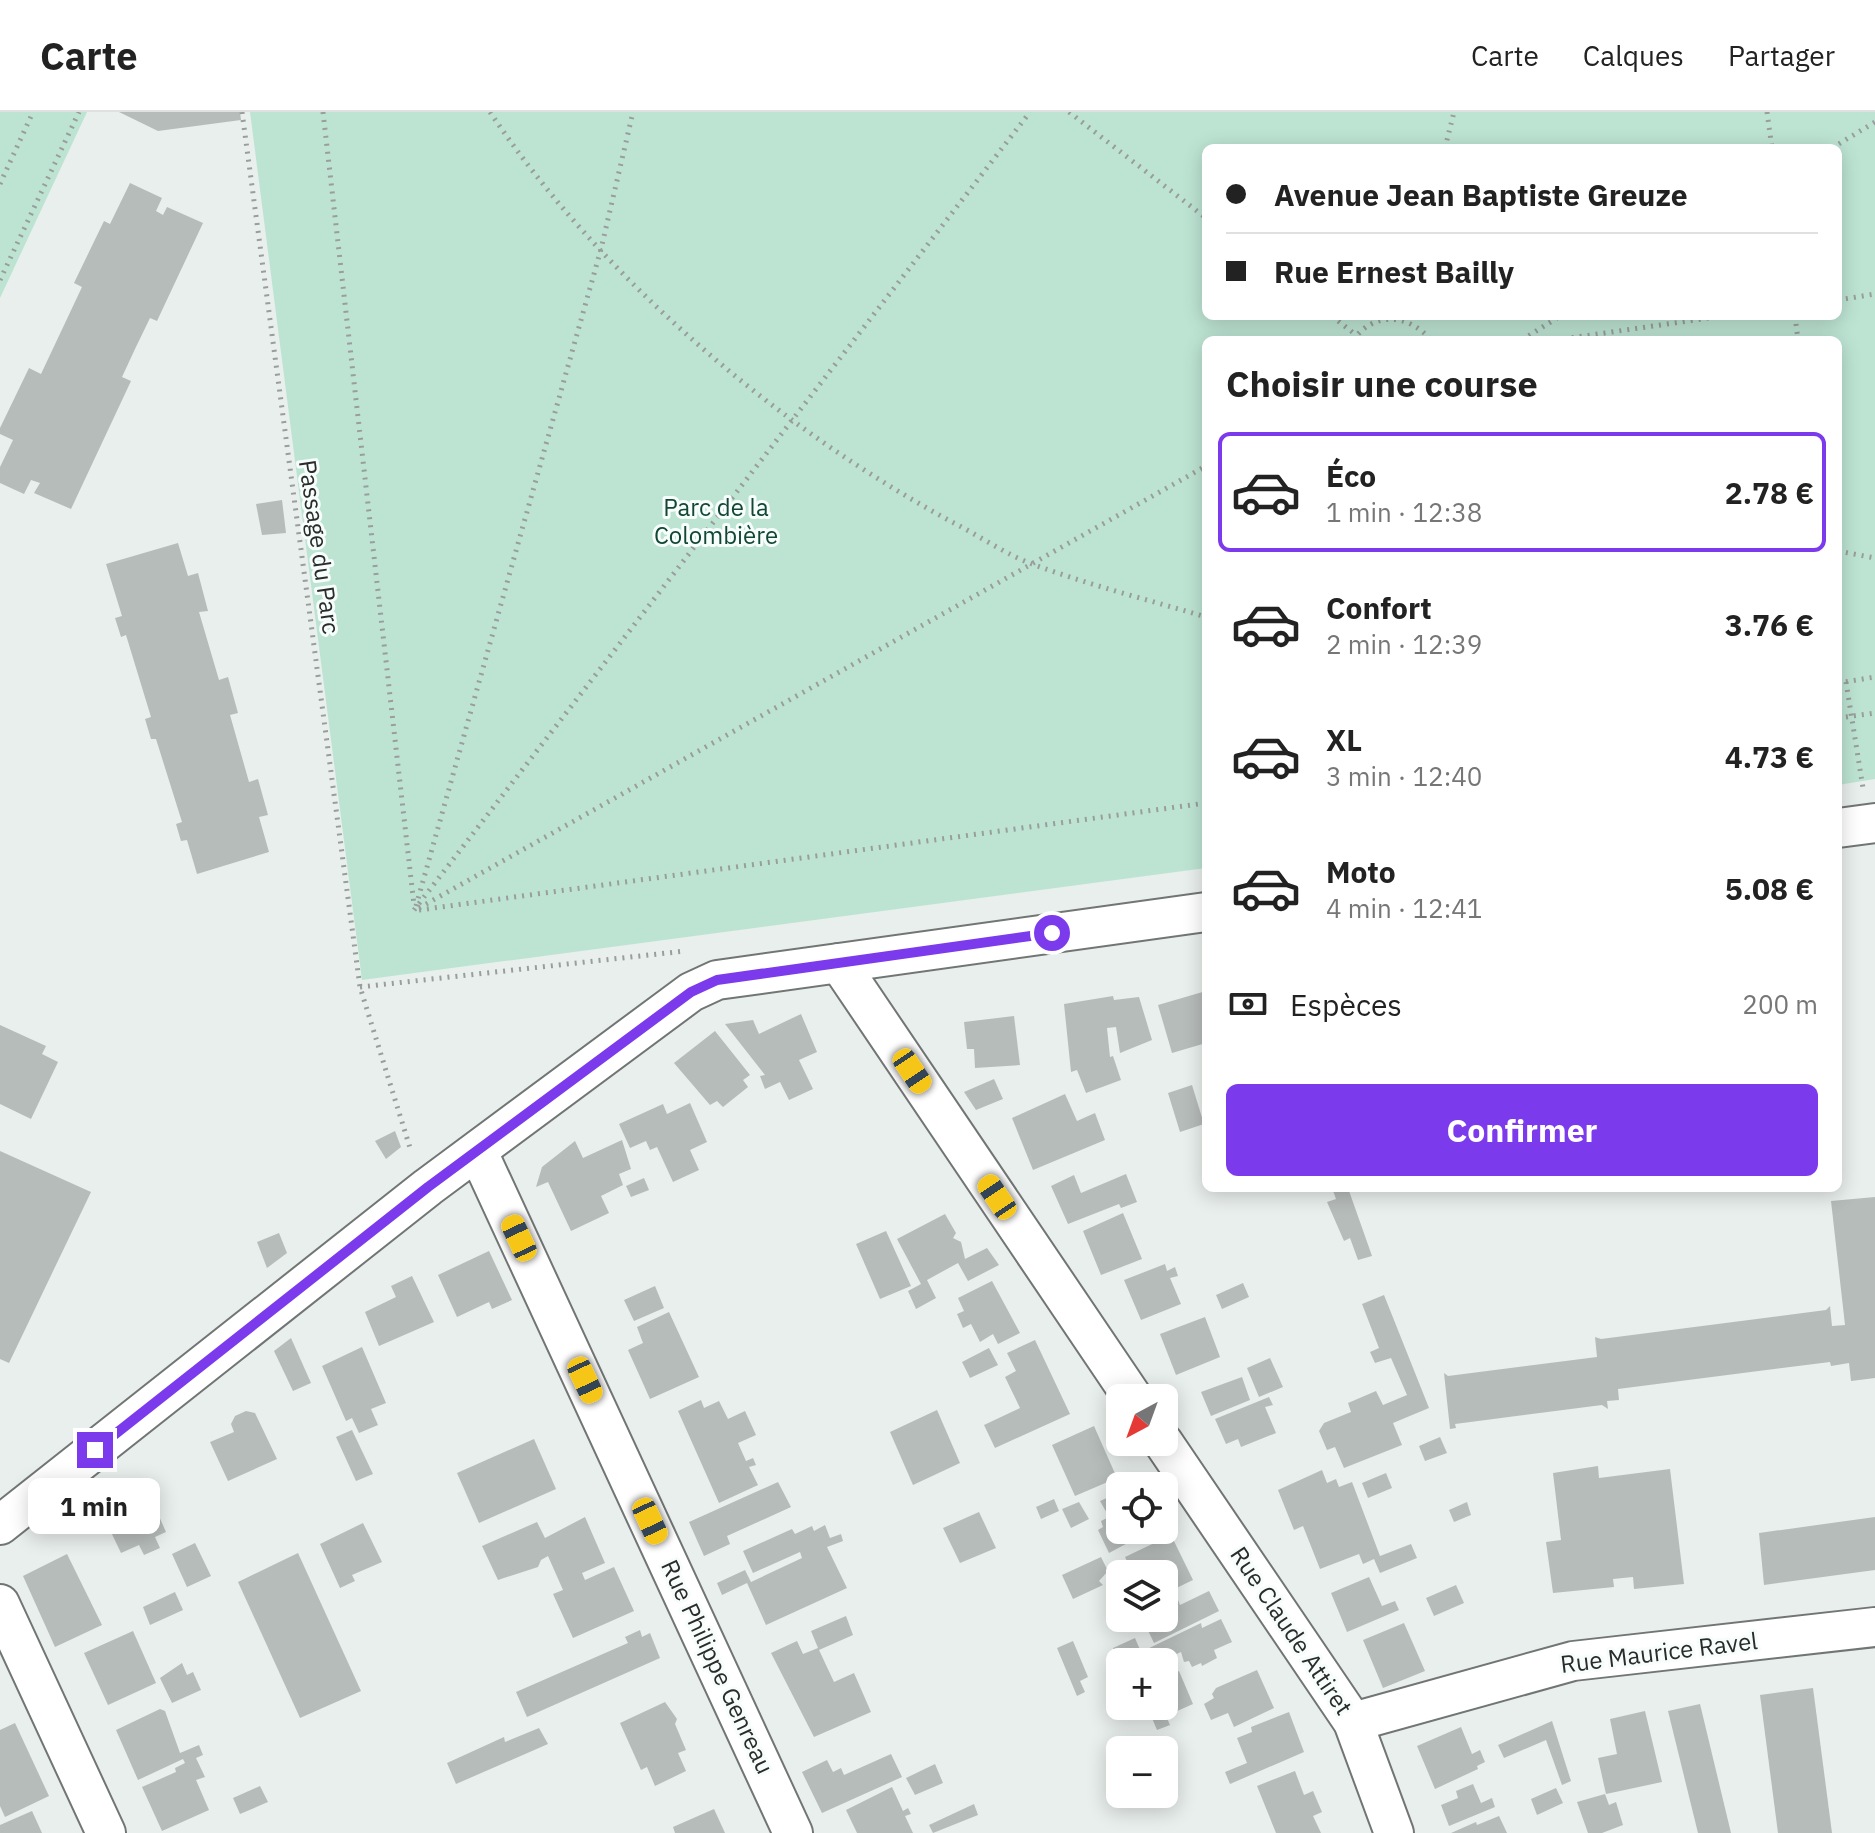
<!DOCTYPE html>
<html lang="fr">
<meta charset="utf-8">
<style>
body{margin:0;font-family:"IBM Plex Sans",sans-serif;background:#f2f2f2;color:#222;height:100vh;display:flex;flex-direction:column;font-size:30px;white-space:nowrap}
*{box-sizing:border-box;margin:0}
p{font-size:26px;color:#767676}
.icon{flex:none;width:44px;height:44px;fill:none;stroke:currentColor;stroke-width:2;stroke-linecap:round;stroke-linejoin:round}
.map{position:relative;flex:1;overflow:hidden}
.side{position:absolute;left:1202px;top:224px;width:640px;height:856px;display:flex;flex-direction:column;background:#fff;border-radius:12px;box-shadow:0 4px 20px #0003}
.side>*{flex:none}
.guide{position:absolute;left:1202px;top:32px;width:640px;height:176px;border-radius:12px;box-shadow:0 4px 20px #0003;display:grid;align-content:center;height:176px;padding:0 24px;background:#fff}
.needle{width:52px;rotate:221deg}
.fabs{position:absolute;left:1106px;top:1272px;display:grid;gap:16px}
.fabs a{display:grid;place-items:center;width:72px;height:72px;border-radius:12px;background:#fff;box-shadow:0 4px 20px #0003;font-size:40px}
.end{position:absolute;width:36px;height:36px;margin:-18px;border:10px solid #7c3aed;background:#fff;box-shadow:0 0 0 4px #fff}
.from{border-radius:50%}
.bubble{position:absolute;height:56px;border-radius:12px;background:#fff;box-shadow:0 4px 20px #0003;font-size:26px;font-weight:800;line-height:56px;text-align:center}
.car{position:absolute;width:24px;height:48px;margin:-24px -12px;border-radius:10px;box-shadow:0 0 6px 2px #0007;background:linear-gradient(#f5c518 24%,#345 0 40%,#f5c518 0 76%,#345 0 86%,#f5c518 0)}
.guide b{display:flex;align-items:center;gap:28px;height:76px;font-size:30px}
.guide b+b{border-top:2px solid #e0e0e0}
.guide i{width:20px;height:20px;background:#222}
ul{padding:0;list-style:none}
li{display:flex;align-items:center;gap:24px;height:120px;margin:0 16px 12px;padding:0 8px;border:4px solid transparent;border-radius:12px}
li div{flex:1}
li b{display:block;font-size:30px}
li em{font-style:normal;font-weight:800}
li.current{border-color:#7c3aed}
li>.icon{width:72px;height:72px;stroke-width:1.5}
h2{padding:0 24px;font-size:36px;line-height:96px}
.pay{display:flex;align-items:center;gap:20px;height:88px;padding:0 24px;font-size:30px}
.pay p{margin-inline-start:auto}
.cta{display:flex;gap:16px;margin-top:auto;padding:16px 24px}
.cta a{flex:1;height:92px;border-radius:12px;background:#7c3aed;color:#fff;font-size:32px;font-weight:800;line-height:92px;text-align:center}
header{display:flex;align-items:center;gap:48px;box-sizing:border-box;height:112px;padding:0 40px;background:#fff;border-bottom:2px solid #e0e0e0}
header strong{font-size:38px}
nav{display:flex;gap:44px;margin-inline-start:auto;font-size:28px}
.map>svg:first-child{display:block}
.green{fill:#bde4d3;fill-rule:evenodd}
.building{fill:#b6bcba}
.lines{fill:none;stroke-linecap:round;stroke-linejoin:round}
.street-casing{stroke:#717674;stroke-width:42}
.path{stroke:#999e9c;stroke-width:5;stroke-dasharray:2 6;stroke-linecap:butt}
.street{stroke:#fff;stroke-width:38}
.route{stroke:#7c3aed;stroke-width:10}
.labels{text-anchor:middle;stroke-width:6;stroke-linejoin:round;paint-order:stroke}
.park-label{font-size:24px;fill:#124736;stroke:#f6fdfa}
.street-label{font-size:24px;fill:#292c2b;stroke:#f6fdfa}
</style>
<header>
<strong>Carte</strong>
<nav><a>Carte</a><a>Calques</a><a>Partager</a></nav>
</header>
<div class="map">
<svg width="1875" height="1721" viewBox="0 0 1875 1721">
<rect width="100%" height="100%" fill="#e9efec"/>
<g class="green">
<polygon points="0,0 87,0 0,186"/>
<path d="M250,0H1875V667L1838,673V228H1206V756L362,868ZM1206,36H1838V204H1206Z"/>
</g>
<g class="building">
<polygon points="119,0 240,0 241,8 158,19"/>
<polygon points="130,71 162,86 156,99 163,103 167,95 203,111 157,209 150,206 135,237 122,265 131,269 71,397 34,381 40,371 31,368 24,382 0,371 0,355 13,328 0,322 0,316 29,256 41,262 82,175 74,171 104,109 110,112"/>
<polygon points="282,388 286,421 262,423 256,392"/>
<polygon points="178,431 188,464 198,461 208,499 199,500 219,568 228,565 238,601 230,603 249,670 258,667 268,703 259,705 269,740 197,762 187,728 181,729 176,712 182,710 156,627 151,627 145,607 151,605 126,523 121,525 115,506 122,504 106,452"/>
<polygon points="1206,879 1206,931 1172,941 1158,893"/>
<polygon points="1113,884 1114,888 1139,885 1152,928 1120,941 1116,915 1107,916 1110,945 1113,944 1121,968 1086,981 1077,958 1071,960 1064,892"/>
<polygon points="801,902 817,940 799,948 813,977 789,988 780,970 765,977 760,964 765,963 725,912 753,908 759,922"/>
<polygon points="1014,904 1020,953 975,956 974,937 967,937 964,910"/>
<polygon points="0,913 46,934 42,942 58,950 31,1007 0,992"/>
<polygon points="715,919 750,963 743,968 748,975 723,995 717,989 710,993 674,951"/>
<polygon points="994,967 1003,987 976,998 964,980"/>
<polygon points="1192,973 1204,1012 1180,1020 1168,981"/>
<polygon points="1065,982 1077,1009 1095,1001 1105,1028 1033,1058 1012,1006"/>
<polygon points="690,991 707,1030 690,1038 699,1058 673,1070 657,1035 650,1038 646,1029 630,1036 619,1012 663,992 667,1002"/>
<polygon points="395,1019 401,1035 386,1047 375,1029"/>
<polygon points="622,1028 631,1057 619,1062 623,1073 601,1084 609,1101 571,1119 548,1070 536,1075 542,1055 575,1029 583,1046"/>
<polygon points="0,1039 91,1080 9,1251 0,1247"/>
<polygon points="1126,1062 1137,1090 1121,1096 1119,1092 1068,1112 1051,1074 1074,1063 1081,1081"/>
<polygon points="644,1066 649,1078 631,1085 626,1074"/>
<polygon points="1332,1076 1348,1076 1372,1144 1358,1148 1350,1126 1344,1129 1327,1090 1336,1087"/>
<polygon points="1875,1085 1875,1266 1851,1269 1849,1251 1831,1254 1830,1250 1618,1277 1619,1288 1607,1289 1608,1297 1602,1293 1455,1312 1456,1316 1450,1317 1444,1261 1448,1264 1597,1245 1595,1225 1601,1227 1826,1198 1830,1194 1832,1214 1845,1213 1831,1089"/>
<polygon points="1123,1101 1142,1147 1101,1163 1083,1119"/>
<polygon points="945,1102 956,1121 953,1126 961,1130 965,1147 987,1136 999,1153 968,1169 958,1151 927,1168 936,1186 916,1197 908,1179 921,1172 897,1127"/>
<polygon points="886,1119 911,1174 880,1187 856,1132"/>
<polygon points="279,1121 287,1141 267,1156 257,1130"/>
<polygon points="489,1139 512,1188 492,1197 489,1190 457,1205 438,1163"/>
<polygon points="1165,1152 1167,1159 1175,1155 1178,1164 1170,1166 1181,1192 1141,1208 1124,1168"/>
<polygon points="412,1164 434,1210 379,1234 365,1200 396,1185 391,1174"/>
<polygon points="992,1169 1020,1221 998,1232 993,1222 980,1230 971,1212 963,1216 957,1202 964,1199 958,1186"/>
<polygon points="1243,1171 1249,1185 1222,1197 1216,1183"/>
<polygon points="655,1174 664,1196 634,1209 624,1188"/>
<polygon points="1384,1183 1429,1296 1393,1311 1402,1333 1344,1356 1335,1335 1327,1338 1319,1319 1324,1311 1351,1300 1348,1291 1376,1279 1383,1293 1407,1283 1391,1246 1375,1251 1370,1240 1379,1236 1362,1192"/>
<polygon points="669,1200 699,1265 650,1287 628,1238 643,1231 637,1215"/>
<polygon points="1205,1205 1220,1245 1176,1263 1160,1222"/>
<polygon points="291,1226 311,1271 293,1279 274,1239"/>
<polygon points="1035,1228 1070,1302 995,1336 984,1313 1020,1296 1005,1265 1016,1259 1007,1241"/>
<polygon points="362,1235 386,1291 371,1297 378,1313 359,1321 352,1306 346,1309 322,1254"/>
<polygon points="989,1236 998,1253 970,1266 962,1250"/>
<polygon points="1270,1246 1283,1275 1259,1285 1247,1256"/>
<polygon points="1242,1265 1250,1288 1211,1304 1201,1280"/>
<polygon points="1269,1285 1273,1293 1265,1295 1276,1321 1241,1335 1238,1327 1226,1332 1215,1307"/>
<polygon points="701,1288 704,1296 719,1289 728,1307 745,1299 756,1323 738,1331 746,1349 753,1346 756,1353 749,1355 758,1373 719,1391 678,1299"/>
<polygon points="937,1298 960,1351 913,1373 890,1320"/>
<polygon points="246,1299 255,1301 277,1347 228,1369 210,1330 234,1320 231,1312 235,1304"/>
<polygon points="1094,1314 1117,1366 1075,1384 1052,1333"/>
<polygon points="352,1318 373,1362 356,1369 336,1325"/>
<polygon points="1440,1325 1447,1341 1425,1349 1419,1334"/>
<polygon points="534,1327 556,1377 479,1411 457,1361"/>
<polygon points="1598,1354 1599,1366 1670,1357 1684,1472 1634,1477 1633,1465 1613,1467 1614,1475 1553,1481 1546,1430 1561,1428 1553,1361"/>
<polygon points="1322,1358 1327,1371 1336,1367 1339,1375 1352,1370 1380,1444 1411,1432 1417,1446 1380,1461 1374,1447 1363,1452 1359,1442 1320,1457 1303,1414 1294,1418 1278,1378"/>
<polygon points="1386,1361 1392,1376 1368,1386 1362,1371"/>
<polygon points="778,1370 791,1395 727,1424 730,1432 704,1444 689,1410"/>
<polygon points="1120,1380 1120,1418 1152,1418 1109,1441 1098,1418 1103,1415 1101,1409 1109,1405 1100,1389"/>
<polygon points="150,1384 166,1420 155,1425 160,1436 144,1443 139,1433 121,1441 100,1397 125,1386 129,1392"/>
<polygon points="1054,1387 1059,1399 1041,1407 1036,1395"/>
<polygon points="1079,1390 1089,1407 1071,1416 1062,1397"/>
<polygon points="1467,1390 1471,1403 1454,1410 1449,1398"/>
<polygon points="979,1400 996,1436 960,1451 943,1416"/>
<polygon points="585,1405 605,1451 582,1461 585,1468 614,1455 634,1499 573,1526 553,1482 563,1478 548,1444 541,1448 538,1455 498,1468 482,1434 537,1410 545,1426"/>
<polygon points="1875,1405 1875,1458 1764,1473 1759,1421"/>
<polygon points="363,1411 382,1450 352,1463 355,1469 340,1476 320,1432"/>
<polygon points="825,1413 830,1426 841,1422 843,1429 827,1435 847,1476 766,1513 747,1471 722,1483 717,1471 745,1458 751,1470 802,1446 800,1440 753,1461 743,1439 792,1417 795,1422 812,1414 814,1419"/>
<polygon points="1171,1423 1193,1468 1164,1482 1164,1462 1133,1462 1125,1445"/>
<polygon points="195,1431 211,1464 187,1475 172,1442"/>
<polygon points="298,1441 361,1579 300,1606 238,1470"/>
<polygon points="67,1442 102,1513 55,1535 23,1464"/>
<polygon points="1101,1445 1108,1459 1099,1469 1103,1473 1073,1487 1062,1463"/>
<polygon points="1369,1465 1382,1494 1395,1489 1399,1498 1347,1520 1331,1481"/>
<polygon points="1456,1473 1464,1491 1434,1504 1426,1486"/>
<polygon points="1209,1479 1219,1499 1154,1531 1142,1506 1164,1506 1164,1485 1166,1490 1177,1485 1180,1493"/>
<polygon points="175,1480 183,1498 150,1513 143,1495"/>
<polygon points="846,1504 853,1523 819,1538 834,1570 854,1561 871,1600 814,1625 771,1541 797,1529 803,1542 818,1536 811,1519"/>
<polygon points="1221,1507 1232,1530 1214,1538 1217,1546 1202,1554 1201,1551 1192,1555 1189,1549 1184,1550 1181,1540 1159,1550 1118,1550 1113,1536 1135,1526 1141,1540 1201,1511 1202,1516"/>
<polygon points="1404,1511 1425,1559 1383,1576 1363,1528"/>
<polygon points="640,1518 642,1525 650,1521 660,1546 527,1605 516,1580 628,1531 625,1525"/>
<polygon points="133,1519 156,1571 108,1593 84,1541"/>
<polygon points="1073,1529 1088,1565 1080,1569 1085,1580 1077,1584 1057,1536"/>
<polygon points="182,1551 187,1563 193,1560 201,1578 172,1591 160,1566"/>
<polygon points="1257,1558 1274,1596 1234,1615 1228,1601 1211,1608 1204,1592 1214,1586 1212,1582 1216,1576"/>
<polygon points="1179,1559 1193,1592 1166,1604 1170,1613 1157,1618 1147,1594 1164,1594 1164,1566"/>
<polygon points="1813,1576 1832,1721 1778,1721 1760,1583"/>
<polygon points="665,1590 677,1607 675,1612 686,1638 678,1641 686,1659 655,1674 647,1655 641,1658 620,1611"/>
<polygon points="1700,1592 1731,1721 1698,1721 1668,1599"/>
<polygon points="160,1597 165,1599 180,1641 199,1633 203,1643 196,1646 205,1665 196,1668 209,1698 162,1719 142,1675 176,1660 175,1656 185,1651 183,1647 138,1668 116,1618"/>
<polygon points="1645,1599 1662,1670 1606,1682 1598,1646 1617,1642 1610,1607"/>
<polygon points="1289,1600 1304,1640 1230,1672 1225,1660 1247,1651 1237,1626 1252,1620 1251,1615"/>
<polygon points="1552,1609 1571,1669 1562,1673 1546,1628 1504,1646 1498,1633"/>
<polygon points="15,1611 49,1684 5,1705 0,1694 0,1618"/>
<polygon points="1461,1615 1472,1642 1480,1638 1485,1650 1477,1654 1478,1657 1435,1677 1417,1634"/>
<polygon points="539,1616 548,1632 456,1672 447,1651 504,1625 505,1630"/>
<polygon points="891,1642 902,1665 822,1701 802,1660 827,1648 833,1660 841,1656 844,1663"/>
<polygon points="935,1652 943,1671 915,1683 906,1666"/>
<polygon points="1295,1659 1304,1683 1313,1679 1322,1700 1313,1704 1321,1721 1276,1721 1257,1674"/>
<polygon points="1473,1672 1481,1691 1492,1686 1495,1695 1449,1714 1441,1693 1458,1686 1456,1679"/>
<polygon points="260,1674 268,1690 240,1702 233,1686"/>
<polygon points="892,1675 903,1699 908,1696 911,1702 905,1704 913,1721 857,1721 846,1698"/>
<polygon points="1556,1676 1563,1691 1537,1703 1531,1687"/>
<polygon points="1605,1682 1609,1693 1616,1690 1623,1713 1602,1721 1588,1721 1577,1690"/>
<polygon points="974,1692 978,1703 933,1721 929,1713"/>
<polygon points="714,1697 725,1721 675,1721 673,1715"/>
<polygon points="32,1699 42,1721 0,1721 0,1713"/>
<polygon points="1499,1704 1507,1721 1451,1721 1476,1710 1477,1713"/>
</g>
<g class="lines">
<defs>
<g id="street">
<polyline points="1838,716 1875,711"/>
<polyline points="839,851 1133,1286"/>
<polyline points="478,1040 793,1721"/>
<polyline points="1163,1330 1353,1610 1394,1721"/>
<polyline points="0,1413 428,1075 691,880 717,868 1206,800"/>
<polyline points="0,1492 106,1721"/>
<polyline points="1353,1610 1573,1549 1875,1515"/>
</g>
</defs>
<use href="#street" class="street-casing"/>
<g class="path">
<polyline points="242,0 360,875 411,1039"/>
<polyline points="323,0 414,793"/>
<path d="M490,0C600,165 778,316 952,410C978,423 1005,442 1032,452C1089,473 1149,488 1206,505"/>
<polyline points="1069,0 1206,106"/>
<polyline points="1767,0 1772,36"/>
<polyline points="1445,36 1454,0"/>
<polyline points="1832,36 1875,10"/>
<polyline points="0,72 33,0"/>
<polyline points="0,168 79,0"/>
<polyline points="1838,188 1875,182"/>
<polyline points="1332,204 1356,223"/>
<polyline points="1795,204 1798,228"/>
<path d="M1353,228C1374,199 1409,202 1431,228"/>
<polyline points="1522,228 1560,204"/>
<polyline points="1556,228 1723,204"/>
<polyline points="1838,439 1875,446"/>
<polyline points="1846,570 1863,676"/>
<polyline points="1838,571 1875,565"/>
<polyline points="1838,606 1875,601"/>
<polyline points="416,794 601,137 633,0"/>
<polyline points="419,796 1206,354"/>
<polyline points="414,798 1030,0"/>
<polyline points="419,798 1206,691"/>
<polyline points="360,875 685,839"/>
</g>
<use href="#street" class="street"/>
</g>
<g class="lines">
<polyline class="route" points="95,1338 428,1075 691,880 717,868 1052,821"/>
</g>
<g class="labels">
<g class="park-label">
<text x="716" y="404">Parc de la<tspan x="716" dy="28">Colombière</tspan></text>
</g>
<g class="street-label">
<text transform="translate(319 435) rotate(82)" y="8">Passage du Parc</text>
<text transform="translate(1291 1519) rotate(56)" y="8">Rue Claude Attiret</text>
<text transform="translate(1659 1541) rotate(-7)" y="8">Rue Maurice Ravel</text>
<text transform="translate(717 1555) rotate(65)" y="8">Rue Philippe Genreau</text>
</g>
</g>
</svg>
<div class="fabs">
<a><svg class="needle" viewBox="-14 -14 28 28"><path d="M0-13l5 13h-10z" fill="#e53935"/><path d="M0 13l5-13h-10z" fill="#767676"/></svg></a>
<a><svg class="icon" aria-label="locate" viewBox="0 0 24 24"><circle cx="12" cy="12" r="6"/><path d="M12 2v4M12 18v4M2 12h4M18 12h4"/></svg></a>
<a><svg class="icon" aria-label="layers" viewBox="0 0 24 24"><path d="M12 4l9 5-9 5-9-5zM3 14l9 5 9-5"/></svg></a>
<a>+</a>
<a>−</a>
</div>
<i class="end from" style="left:1052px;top:821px"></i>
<i class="end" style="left:95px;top:1338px"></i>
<div class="bubble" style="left:28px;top:1366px;width:132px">1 min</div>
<i class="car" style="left:912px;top:959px;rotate:146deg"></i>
<i class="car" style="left:997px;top:1085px;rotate:326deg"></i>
<i class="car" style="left:519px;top:1126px;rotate:335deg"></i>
<i class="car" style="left:585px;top:1268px;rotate:155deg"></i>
<i class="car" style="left:650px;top:1409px;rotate:155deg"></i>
<div class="guide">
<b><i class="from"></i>Avenue Jean Baptiste Greuze</b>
<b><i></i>Rue Ernest Bailly</b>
</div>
<section class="side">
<h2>Choisir une course</h2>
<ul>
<li class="current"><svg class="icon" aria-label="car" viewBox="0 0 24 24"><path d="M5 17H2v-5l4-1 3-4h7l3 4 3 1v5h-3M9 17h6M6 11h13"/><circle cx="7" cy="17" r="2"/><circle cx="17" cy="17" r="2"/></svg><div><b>Éco</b><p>1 min · 12:38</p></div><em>2.78 €</em></li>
<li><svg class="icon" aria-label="car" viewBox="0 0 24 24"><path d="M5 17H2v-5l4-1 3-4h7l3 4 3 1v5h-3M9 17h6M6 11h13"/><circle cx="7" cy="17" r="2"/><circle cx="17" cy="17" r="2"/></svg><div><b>Confort</b><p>2 min · 12:39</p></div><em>3.76 €</em></li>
<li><svg class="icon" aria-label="car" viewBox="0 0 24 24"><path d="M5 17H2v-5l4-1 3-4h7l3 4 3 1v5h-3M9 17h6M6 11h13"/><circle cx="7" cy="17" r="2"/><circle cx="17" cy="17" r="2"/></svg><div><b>XL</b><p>3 min · 12:40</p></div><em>4.73 €</em></li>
<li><svg class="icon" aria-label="car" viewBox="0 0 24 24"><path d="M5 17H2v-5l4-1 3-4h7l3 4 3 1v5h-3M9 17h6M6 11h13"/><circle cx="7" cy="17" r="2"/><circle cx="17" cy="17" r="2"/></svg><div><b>Moto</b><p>4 min · 12:41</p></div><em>5.08 €</em></li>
</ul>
<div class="pay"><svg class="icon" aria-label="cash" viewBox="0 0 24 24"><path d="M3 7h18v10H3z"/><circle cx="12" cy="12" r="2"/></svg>Espèces<p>200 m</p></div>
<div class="cta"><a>Confirmer</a></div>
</section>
</div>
